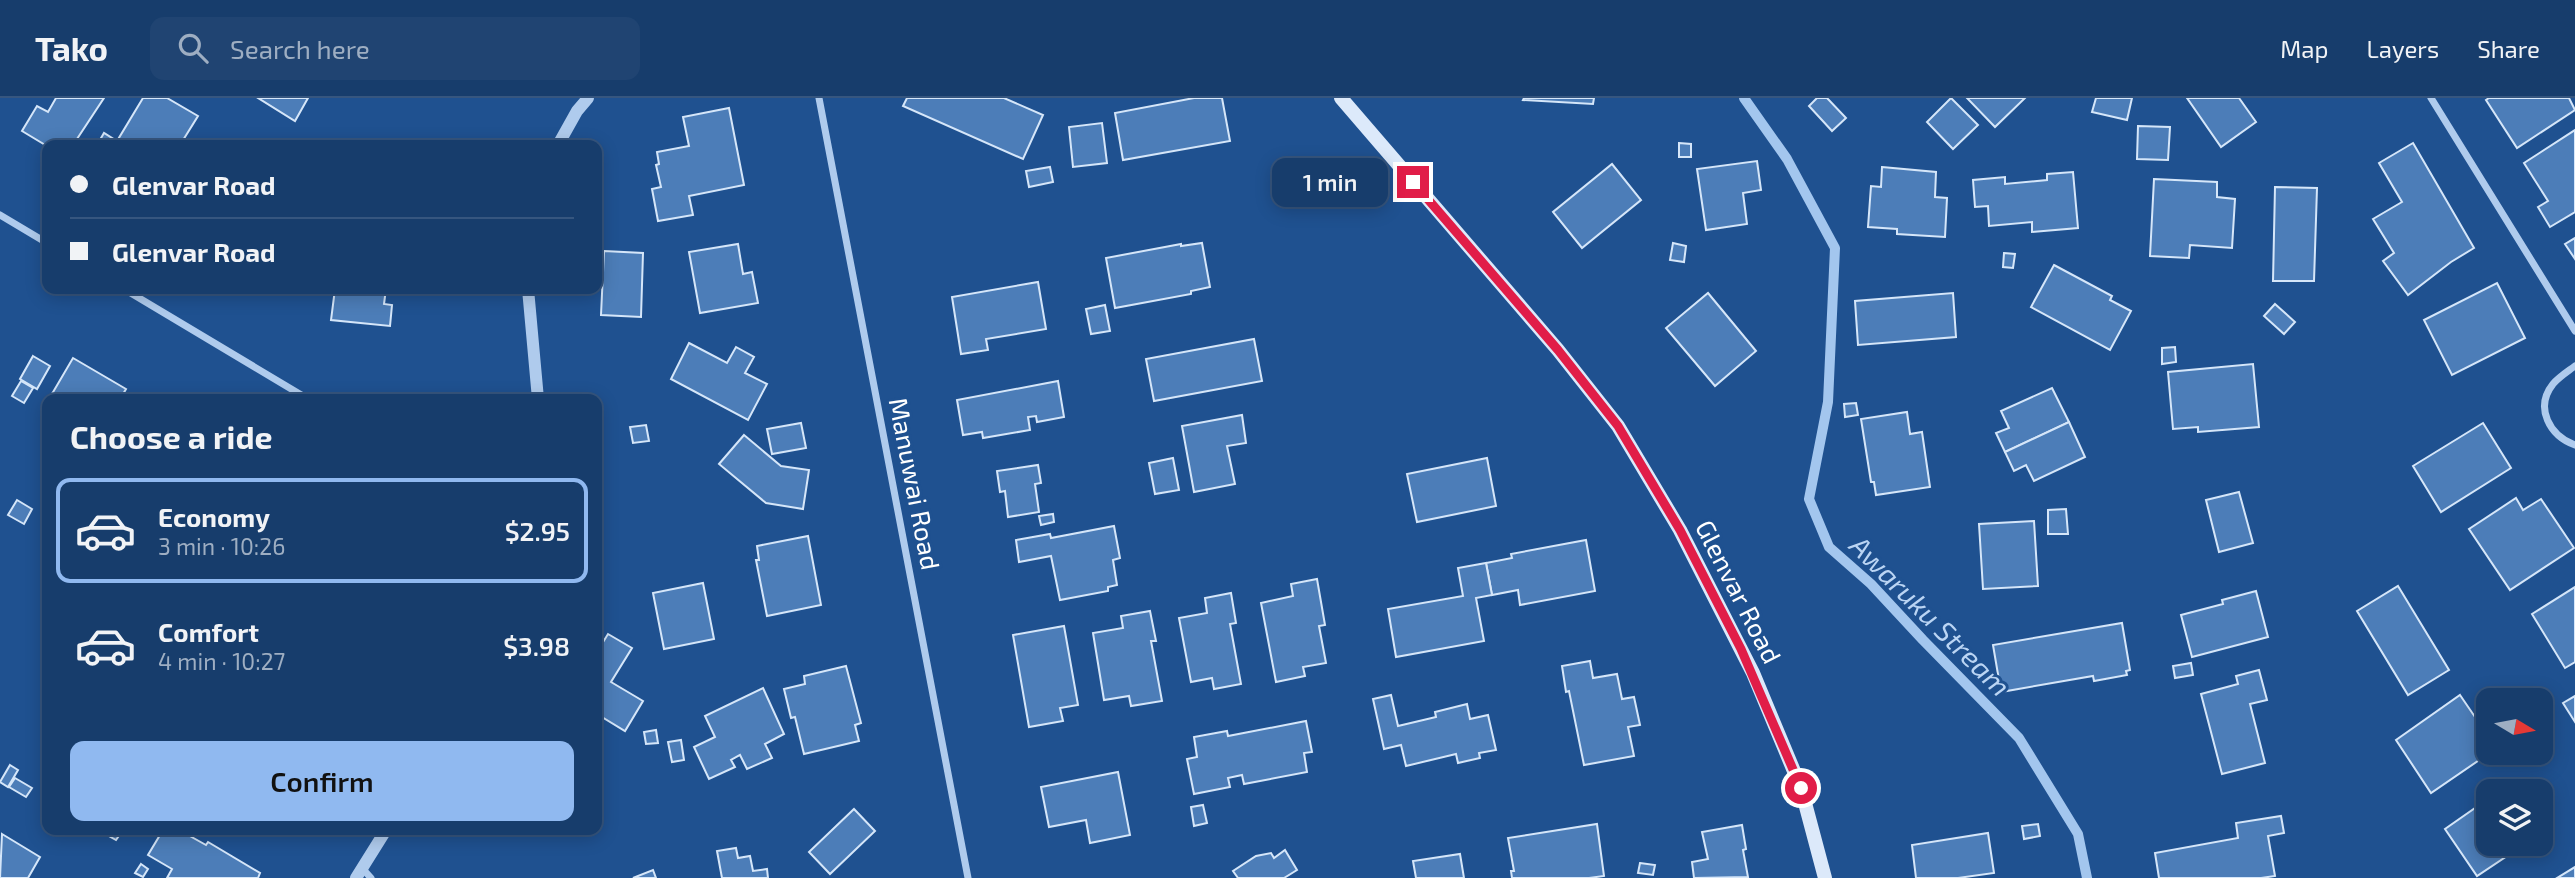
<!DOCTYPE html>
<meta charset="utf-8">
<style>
body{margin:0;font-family:"Exo 2",sans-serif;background:#204472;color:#f1f3f6;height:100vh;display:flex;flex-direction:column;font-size:26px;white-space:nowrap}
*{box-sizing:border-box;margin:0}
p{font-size:23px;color:#9eaec2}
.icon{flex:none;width:38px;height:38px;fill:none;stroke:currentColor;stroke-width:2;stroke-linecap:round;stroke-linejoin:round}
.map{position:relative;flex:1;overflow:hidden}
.panel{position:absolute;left:42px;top:296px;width:560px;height:441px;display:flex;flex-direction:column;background:#173d6c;border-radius:14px;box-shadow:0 4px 18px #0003,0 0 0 2px #36567f}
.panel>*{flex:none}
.hud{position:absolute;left:42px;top:42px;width:560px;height:154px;border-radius:14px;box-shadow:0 4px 18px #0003,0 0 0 2px #36567f;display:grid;align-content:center;height:154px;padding:0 28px;background:#173d6c}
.needle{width:46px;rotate:100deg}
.fabs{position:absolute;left:2476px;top:590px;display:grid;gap:14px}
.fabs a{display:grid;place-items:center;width:77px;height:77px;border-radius:14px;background:#173d6c;box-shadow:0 4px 18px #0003,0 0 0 2px #36567f;font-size:35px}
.end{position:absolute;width:32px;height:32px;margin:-16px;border:9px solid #e11d48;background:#fff;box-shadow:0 0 0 4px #fff}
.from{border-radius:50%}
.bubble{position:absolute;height:49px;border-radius:14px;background:#173d6c;box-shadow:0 4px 18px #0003,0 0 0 2px #36567f;font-size:23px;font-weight:600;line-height:49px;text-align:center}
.hud b{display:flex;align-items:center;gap:24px;height:66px;font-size:26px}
.hud b+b{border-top:2px solid #36567f}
.hud i{width:18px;height:18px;background:#f1f3f6}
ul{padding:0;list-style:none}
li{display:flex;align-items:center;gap:21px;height:105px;margin:0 14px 10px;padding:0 14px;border:4px solid transparent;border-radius:14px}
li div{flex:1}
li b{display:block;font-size:26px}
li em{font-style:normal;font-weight:600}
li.active{border-color:#90b9f0}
li>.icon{width:63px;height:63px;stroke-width:1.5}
h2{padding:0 28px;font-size:32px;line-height:84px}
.primary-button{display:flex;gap:14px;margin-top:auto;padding:14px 28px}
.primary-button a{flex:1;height:80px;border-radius:14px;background:#90b9f0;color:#111;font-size:28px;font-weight:600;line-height:80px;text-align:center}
header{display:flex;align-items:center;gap:42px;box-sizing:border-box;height:98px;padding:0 35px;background:#173d6c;border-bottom:2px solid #36567f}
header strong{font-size:33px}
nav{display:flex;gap:38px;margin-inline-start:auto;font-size:24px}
.search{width:490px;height:63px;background:#204472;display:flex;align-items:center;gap:18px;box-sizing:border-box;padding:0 24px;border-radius:14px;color:#9eaec2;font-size:26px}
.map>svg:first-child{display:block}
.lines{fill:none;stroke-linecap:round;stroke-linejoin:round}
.stream{stroke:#a3c6ee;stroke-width:10}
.building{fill:#4c7db8;stroke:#d5e6f9;stroke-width:2}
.minor{stroke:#afcbed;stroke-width:7}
.tertiary{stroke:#afcbed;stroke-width:12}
.secondary{stroke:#dce9fa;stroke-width:14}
.route{stroke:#e11d48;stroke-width:9}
.labels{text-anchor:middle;stroke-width:6;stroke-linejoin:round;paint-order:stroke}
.street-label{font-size:26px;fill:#fff;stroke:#1f5190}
.water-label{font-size:28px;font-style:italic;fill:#bbd5f4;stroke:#1f5190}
</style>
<header>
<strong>Tako</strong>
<div class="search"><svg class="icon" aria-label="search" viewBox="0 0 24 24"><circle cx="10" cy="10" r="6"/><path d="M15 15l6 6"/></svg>Search here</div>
<nav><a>Map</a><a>Layers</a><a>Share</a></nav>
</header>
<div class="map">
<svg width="2575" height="780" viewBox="0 0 2575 780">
<rect width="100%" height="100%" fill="#1f5190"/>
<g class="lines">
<polyline class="stream" points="1744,0 1787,61 1835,150 1828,304 1809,401 1829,449 1871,486 1923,542 2019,640 2078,736 2087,780"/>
</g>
<g class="building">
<polygon points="56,0 104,0 73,47 47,48 22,33 37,8 48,14"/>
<polygon points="143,0 167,0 198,18 180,47 97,47 104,35 117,43"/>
<polygon points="258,0 308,0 295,23"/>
<polygon points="907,0 1004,0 1043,17 1023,61 903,8"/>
<polygon points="1194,0 1222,0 1230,43 1123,62 1115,15"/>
<polygon points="1524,0 1594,0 1593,6 1523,2"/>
<polygon points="1817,0 1827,0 1846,20 1832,33 1809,8"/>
<polygon points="1951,0 1978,27 1953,51 1927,24"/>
<polygon points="1967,0 2025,0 1995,29"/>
<polygon points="2096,0 2132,0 2127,22 2092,14"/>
<polygon points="2187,0 2239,0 2256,24 2221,49"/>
<polygon points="2489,0 2569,0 2575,12 2517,50 2486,2"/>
<polygon points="729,10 744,87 689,98 693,117 658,123 652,91 661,89 656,67 659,66 657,54 689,48 683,19"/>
<polygon points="1102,25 1107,65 1073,69 1069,29"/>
<polygon points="2138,28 2170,29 2168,62 2137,61"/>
<polygon points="2575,32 2575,114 2550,129 2538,109 2548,103 2524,65"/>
<polygon points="1679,45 1691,46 1691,59 1679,59"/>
<polygon points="2413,45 2474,150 2451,164 2408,197 2383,163 2394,155 2373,121 2402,104 2379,65"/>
<polygon points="1757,63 1761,92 1743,95 1747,126 1706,132 1697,71"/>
<polygon points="1612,66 1641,102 1582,150 1553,114"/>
<polygon points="1050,69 1053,84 1029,89 1026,73"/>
<polygon points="1882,69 1936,74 1935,99 1947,100 1945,139 1897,136 1897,131 1868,129 1871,88 1881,89"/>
<polygon points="2073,74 2078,130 2032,134 2032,124 1989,128 1988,108 1975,109 1973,82 2005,79 2005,86 2047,82 2047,76"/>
<polygon points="2154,81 2217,84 2217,99 2235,101 2232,150 2190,147 2189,160 2150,158"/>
<polygon points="2275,89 2317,90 2314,183 2273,183"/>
<polygon points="2575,140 2575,161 2565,146"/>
<polygon points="1202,145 1210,189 1191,193 1191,196 1115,210 1106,160 1181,146 1181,148"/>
<polygon points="1673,145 1686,148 1684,164 1670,162"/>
<polygon points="738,146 743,176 752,174 758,205 700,215 689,154"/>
<polygon points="604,153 643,155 641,219 601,217"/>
<polygon points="2004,155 2015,156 2013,170 2003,169"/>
<polygon points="2054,167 2112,198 2110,202 2131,213 2110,252 2031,209"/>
<polygon points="1038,184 1046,231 986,241 988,252 961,256 952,199"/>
<polygon points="2497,185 2525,240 2452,277 2424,222"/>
<polygon points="335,191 386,191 384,206 392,207 390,228 331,222"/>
<polygon points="1708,195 1756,253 1715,288 1666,230"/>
<polygon points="1953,195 1956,239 1858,247 1855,203"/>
<polygon points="2275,206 2295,224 2284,236 2264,218"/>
<polygon points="1105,207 1110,233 1091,236 1086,211"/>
<polygon points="1254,241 1262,283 1154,303 1146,261"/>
<polygon points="689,245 727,265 736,249 754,259 745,275 767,286 748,322 671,281"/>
<polygon points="2175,249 2176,264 2162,266 2162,250"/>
<polygon points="33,258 50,268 37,291 20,281"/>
<polygon points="73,260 126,291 120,301 49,301"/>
<polygon points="2253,266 2259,329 2198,334 2198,329 2173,331 2168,274"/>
<polygon points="21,283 33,290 24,305 12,298"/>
<polygon points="1058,283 1064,319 1037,324 1036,318 1028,319 1030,332 983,340 982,334 963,337 957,302"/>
<polygon points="2052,290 2069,324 2005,354 1996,335 2009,330 2001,313"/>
<polygon points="1856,305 1858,317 1845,319 1844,306"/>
<polygon points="1907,314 1910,336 1922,334 1930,389 1876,397 1874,384 1871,384 1861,321"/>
<polygon points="1242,317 1246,345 1227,348 1235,386 1194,394 1182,328"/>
<polygon points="2069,324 2085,359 2034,383 2026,367 2014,373 2005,354"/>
<polygon points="801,325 806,350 772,356 767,331"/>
<polygon points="2483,325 2511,370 2441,414 2413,368"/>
<polygon points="646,327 649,343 633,345 630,329"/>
<polygon points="744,337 781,368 809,372 803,411 766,405 719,366"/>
<polygon points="1173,360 1179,392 1155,396 1149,365"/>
<polygon points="1487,360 1496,408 1417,424 1407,376"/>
<polygon points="1038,367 1041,385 1035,386 1039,414 1008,419 1005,393 1000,394 997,373"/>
<polygon points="2239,394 2253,445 2219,454 2206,402"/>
<polygon points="2516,400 2523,412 2541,401 2574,450 2510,492 2469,431"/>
<polygon points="17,402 32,411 24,426 8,417"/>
<polygon points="2066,411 2068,436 2048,436 2048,412"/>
<polygon points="1053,416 1054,424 1041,427 1039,418"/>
<polygon points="2034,423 2038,488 1983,491 1979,426"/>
<polygon points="1114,428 1120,460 1113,462 1117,487 1108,489 1108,493 1060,502 1051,458 1019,464 1016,442 1050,436 1051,440"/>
<polygon points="808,438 821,507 767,518 756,462 759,462 757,448"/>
<polygon points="1586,442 1595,493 1520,507 1518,492 1492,497 1486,465 1512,460 1511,456"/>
<polygon points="1486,465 1492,497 1476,500 1484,543 1396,559 1388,511 1463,498 1458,470"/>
<polygon points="1317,481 1325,527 1319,528 1326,565 1303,569 1305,578 1276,584 1261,505 1293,498 1291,486"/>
<polygon points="703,485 714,541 664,551 653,495"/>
<polygon points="2398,488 2449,572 2408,597 2357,513"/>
<polygon points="2575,489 2575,564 2565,570 2532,516"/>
<polygon points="2256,493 2268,539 2192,559 2181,517 2223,506 2222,502"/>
<polygon points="1231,495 1236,525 1230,526 1241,586 1214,591 1212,580 1191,584 1179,520 1207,515 1205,500"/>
<polygon points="1150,513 1156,543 1151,543 1162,603 1131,608 1129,598 1104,602 1093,535 1123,530 1121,518"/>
<polygon points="2122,525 2130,572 2126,573 2127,577 2094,583 2093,578 2001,594 1993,547"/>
<polygon points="1064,528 1078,607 1060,610 1063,623 1029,629 1013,537"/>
<polygon points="608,536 632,550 611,584 643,603 625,633 597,616 597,554"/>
<polygon points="1590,563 1593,580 1617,576 1622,601 1634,599 1640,627 1628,629 1634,658 1584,667 1569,593 1566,594 1562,568"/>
<polygon points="2191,565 2193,577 2175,580 2173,568"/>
<polygon points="846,568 861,625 855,627 859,643 804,656 795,619 791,620 784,591 805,586 804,578"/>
<polygon points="2259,572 2267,602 2250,606 2265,665 2222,676 2201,596 2238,586 2236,578"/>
<polygon points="763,590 784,636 765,646 772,660 747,671 740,657 731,662 735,669 709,681 694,649 715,639 705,618"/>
<polygon points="1391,597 1398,628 1436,619 1435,614 1467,606 1470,621 1488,617 1496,652 1479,655 1480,660 1458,665 1456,656 1406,668 1401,647 1384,651 1373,601"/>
<polygon points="2460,597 2488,638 2488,654 2491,654 2431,695 2396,642"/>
<polygon points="2575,598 2575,624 2563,605"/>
<polygon points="1306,623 1312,654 1304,655 1307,674 1244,686 1242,677 1228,680 1230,689 1194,696 1187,661 1197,659 1194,639 1227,633 1228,638"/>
<polygon points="656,632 658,645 646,646 644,634"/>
<polygon points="681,642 684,662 672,664 668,644"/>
<polygon points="10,667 18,672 8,689 0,684"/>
<polygon points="1118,674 1130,737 1090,745 1086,722 1049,729 1041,689"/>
<polygon points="15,680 32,690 26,699 9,689"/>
<polygon points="2488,701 2488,746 2525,746 2477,778 2445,731"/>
<polygon points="1203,707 1207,725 1194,728 1191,709"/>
<polygon points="854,711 875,733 830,776 809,754"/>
<polygon points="2281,718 2284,735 2268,738 2275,778 2261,780 2159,780 2155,755 2238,740 2236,725"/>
<polygon points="1597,726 1604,778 1589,780 1512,780 1511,773 1514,773 1508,740"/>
<polygon points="2038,726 2040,738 2024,741 2022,728"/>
<polygon points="1742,727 1746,751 1743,752 1748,779 1694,780 1692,764 1708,761 1702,734"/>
<polygon points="98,732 123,732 116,742"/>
<polygon points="163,732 179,732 206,747 208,744 260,775 258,780 167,780 172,771 148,757"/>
<polygon points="1988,735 1994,775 1958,780 1916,780 1912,747"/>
<polygon points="2,736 40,759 28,780 0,780"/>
<polygon points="736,750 738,760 750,758 753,773 767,771 768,780 722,780 717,753"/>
<polygon points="1285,752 1297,772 1284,780 1238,780 1233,773 1256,758 1271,755 1274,760"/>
<polygon points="1460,756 1464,780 1416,780 1413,763"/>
<polygon points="1640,765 1655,767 1653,777 1638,775"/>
<polygon points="141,766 148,771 143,779 135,775"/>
<polygon points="2575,769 2575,780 2557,780"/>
<polygon points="653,772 656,780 633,780"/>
</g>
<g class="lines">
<g class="minor">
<polyline points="819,0 968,780"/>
<polyline points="2431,0 2575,233"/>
<polyline points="0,117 47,145"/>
<polyline points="124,191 308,301"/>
<path d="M2575,268C2567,274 2559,279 2553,286C2534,310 2550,338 2575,347"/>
<polyline points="362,770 371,780"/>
</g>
<g class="tertiary">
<polyline points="558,47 577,13 588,0"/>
<polyline points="528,191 538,301"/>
<polyline points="356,780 386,732"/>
</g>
<polyline class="secondary" points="1341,0 1558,252 1618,328 1680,432 1753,575 1801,690 1825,780"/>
</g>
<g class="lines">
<polyline class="route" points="1413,84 1558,252 1618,328 1680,432 1741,551 1801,690"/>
</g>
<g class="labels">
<g class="street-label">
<text transform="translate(914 386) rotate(79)" y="9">Manuwai Road</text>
<text transform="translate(1738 494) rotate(63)" y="9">Glenvar Road</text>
</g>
<g class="water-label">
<text transform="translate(1930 518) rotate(45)" y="10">Awaruku Stream</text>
</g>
</g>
</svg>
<div class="fabs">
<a><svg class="needle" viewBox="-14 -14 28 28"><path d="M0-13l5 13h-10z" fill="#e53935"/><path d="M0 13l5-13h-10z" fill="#9eaec2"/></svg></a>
<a><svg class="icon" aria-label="layers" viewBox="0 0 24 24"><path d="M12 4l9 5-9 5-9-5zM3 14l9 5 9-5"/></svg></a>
</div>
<i class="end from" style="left:1801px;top:690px"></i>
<i class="end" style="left:1413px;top:84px"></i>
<div class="bubble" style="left:1272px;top:60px;width:116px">1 min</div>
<div class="hud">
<b><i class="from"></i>Glenvar Road</b>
<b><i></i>Glenvar Road</b>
</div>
<section class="panel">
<h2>Choose a ride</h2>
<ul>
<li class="active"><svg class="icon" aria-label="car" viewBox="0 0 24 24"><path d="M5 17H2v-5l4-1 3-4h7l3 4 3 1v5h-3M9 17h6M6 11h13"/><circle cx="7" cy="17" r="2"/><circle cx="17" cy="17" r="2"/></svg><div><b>Economy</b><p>3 min · 10:26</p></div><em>$2.95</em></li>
<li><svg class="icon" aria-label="car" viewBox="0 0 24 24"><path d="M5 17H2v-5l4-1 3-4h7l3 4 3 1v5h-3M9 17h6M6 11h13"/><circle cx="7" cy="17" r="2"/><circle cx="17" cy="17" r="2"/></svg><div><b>Comfort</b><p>4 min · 10:27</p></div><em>$3.98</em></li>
</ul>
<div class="primary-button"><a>Confirm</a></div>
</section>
</div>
